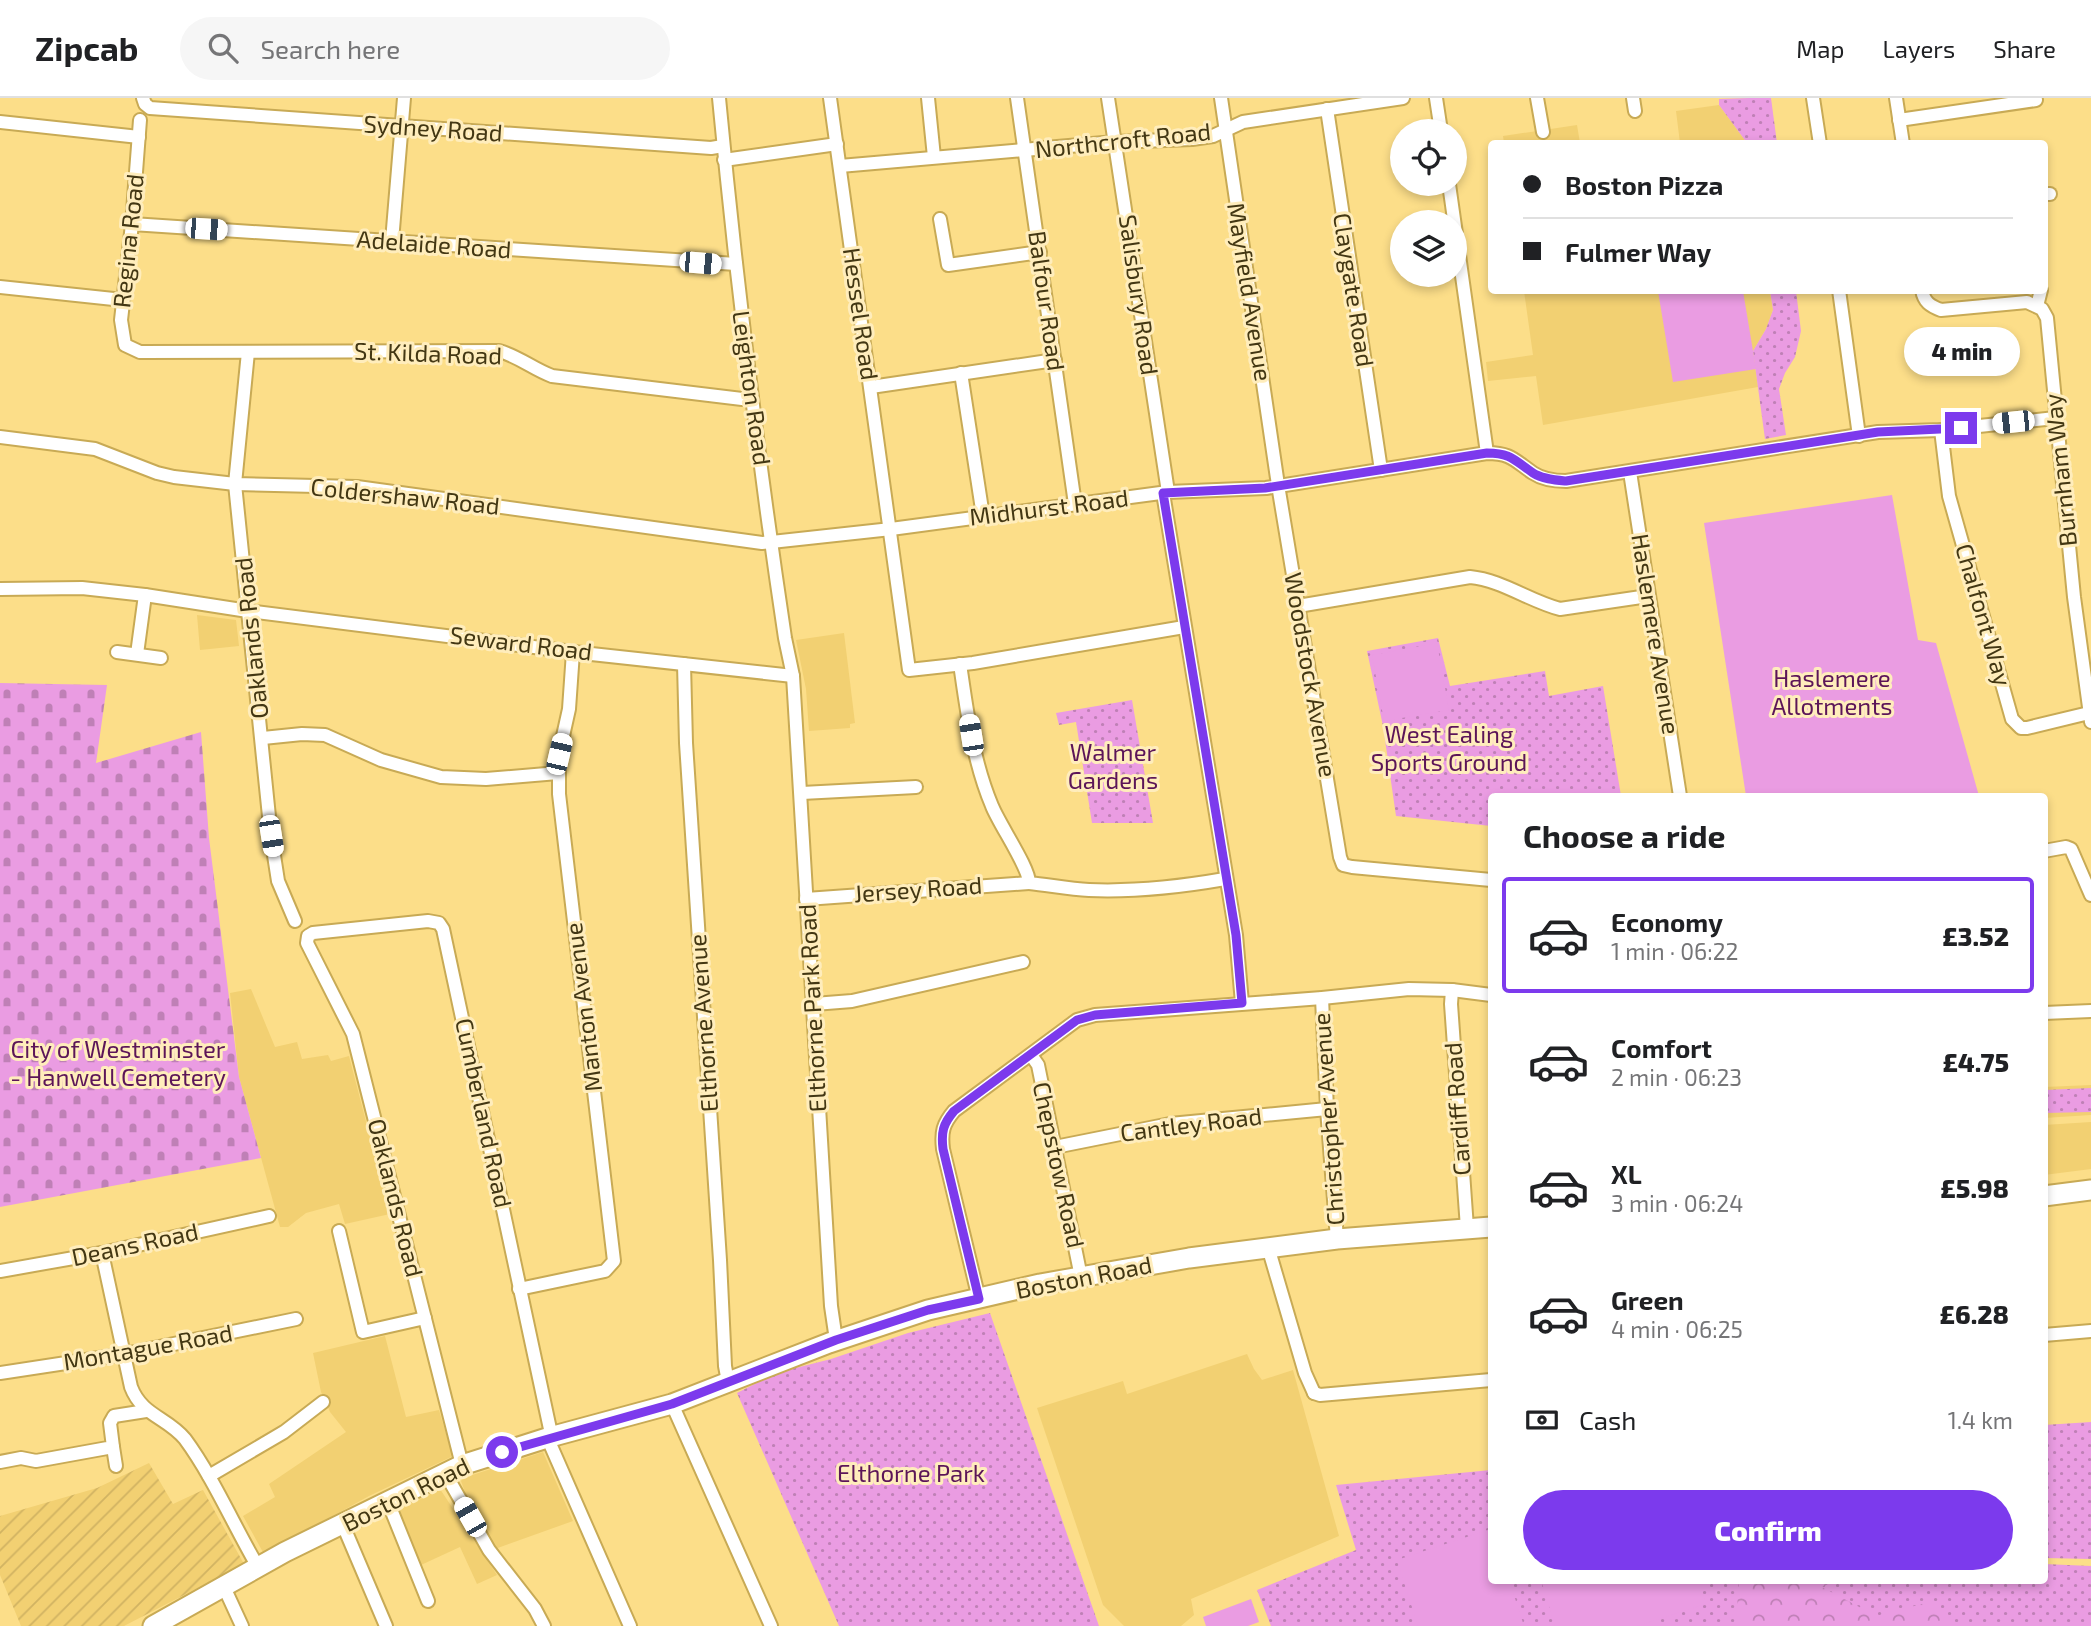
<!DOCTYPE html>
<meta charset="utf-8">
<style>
body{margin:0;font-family:"Exo 2",sans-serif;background:#f6f6f6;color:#202124;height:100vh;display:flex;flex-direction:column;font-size:26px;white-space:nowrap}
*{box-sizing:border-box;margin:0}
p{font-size:23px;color:#757577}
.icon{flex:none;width:38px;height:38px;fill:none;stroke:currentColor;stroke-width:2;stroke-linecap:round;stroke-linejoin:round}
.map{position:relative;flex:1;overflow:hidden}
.panel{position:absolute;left:1488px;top:695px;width:560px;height:791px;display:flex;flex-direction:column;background:#fff;border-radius:7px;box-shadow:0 4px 10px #0003}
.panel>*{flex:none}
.banner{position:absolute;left:1488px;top:42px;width:560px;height:154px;border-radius:7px;box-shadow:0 4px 10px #0003;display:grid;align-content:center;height:154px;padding:0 35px;background:#fff}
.fabs{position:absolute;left:1390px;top:21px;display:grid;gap:14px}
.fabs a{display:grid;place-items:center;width:77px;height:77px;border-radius:50%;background:#fff;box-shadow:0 4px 10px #0003;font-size:35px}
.end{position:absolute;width:32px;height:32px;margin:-16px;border:9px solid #7c3aed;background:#fff;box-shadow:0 0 0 4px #fff}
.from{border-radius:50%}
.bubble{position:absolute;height:49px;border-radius:24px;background:#fff;box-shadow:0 4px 10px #0003;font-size:23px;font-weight:800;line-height:49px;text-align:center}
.car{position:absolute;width:21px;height:42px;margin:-21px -10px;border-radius:9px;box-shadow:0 0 5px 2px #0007;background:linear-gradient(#fff 24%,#345 0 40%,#fff 0 76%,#345 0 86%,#fff 0)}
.banner b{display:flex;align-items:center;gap:24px;height:66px;font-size:26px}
.banner b+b{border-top:2px solid #e0e0e0}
.banner i{width:18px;height:18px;background:#202124}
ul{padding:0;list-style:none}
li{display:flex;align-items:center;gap:21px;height:116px;margin:0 14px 10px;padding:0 21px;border:4px solid transparent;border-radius:7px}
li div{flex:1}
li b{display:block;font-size:26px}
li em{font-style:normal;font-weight:800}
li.selected{border-color:#7c3aed}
li>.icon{width:63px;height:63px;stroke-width:1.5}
h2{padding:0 35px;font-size:32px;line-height:84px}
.pay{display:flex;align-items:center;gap:18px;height:77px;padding:0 35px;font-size:26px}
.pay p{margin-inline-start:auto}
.cta{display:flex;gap:14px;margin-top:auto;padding:14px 35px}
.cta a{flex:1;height:80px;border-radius:42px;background:#7c3aed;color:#fff;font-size:28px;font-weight:800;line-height:80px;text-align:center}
header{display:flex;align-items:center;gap:42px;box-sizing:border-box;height:98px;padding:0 35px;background:#fff;border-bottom:2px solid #e0e0e0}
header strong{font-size:33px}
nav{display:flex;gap:38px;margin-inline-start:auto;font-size:24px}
.search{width:490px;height:63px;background:#f6f6f6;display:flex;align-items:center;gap:18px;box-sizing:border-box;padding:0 24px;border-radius:38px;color:#757577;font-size:26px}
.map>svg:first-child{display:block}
.built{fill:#f2d072}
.industrial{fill:url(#industrial-furrows)}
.grass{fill:url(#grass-dots)}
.forest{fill:url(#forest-crowns)}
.cemetery{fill:url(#cemetery-stones)}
.garden{fill:#ea9ce2}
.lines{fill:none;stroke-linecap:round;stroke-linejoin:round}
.street-casing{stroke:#c8aa55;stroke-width:16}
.primary-casing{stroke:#c8aa55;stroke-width:23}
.street{stroke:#fff;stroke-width:12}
.primary{stroke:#fff;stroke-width:19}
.route{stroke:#7c3aed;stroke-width:9}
.labels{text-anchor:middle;stroke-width:6;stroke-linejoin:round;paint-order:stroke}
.street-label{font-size:24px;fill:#433713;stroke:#ffedbc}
.park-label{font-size:24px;fill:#5c1558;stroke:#ffedbc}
</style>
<header>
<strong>Zipcab</strong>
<div class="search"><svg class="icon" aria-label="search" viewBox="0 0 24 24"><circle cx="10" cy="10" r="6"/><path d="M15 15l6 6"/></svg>Search here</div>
<nav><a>Map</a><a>Layers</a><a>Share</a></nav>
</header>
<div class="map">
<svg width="2091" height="1528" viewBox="0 0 2091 1528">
<defs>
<pattern id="industrial-furrows" width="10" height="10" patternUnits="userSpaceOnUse" patternTransform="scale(1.75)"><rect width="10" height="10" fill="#f2d072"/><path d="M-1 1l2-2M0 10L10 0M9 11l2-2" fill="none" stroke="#d1b362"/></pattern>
<pattern id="grass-dots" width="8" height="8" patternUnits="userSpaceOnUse" patternTransform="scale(1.75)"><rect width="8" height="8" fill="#ea9ce2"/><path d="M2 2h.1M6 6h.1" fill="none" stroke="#bf80b6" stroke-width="1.8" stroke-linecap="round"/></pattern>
<pattern id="forest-crowns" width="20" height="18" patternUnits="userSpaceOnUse" patternTransform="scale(1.75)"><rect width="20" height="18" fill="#ea9ce2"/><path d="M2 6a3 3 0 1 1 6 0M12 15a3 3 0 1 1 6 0" fill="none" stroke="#bf80b6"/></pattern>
<pattern id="cemetery-stones" width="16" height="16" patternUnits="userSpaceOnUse" patternTransform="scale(1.75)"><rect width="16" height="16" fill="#ea9ce2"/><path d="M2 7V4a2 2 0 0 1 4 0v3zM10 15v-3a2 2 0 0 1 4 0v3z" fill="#bf80b6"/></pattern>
</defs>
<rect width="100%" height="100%" fill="#fcde89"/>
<g class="built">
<polygon points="1719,7 1747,45 1680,45 1676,13"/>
<polygon points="1577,27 1580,45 1504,45 1503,38"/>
<polygon points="1524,193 1770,193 1773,212 1766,231 1753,253 1758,289 1543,327 1536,278 1488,283 1486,264 1533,257"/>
<polygon points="197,517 236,522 239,548 200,552"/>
<polygon points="844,535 855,625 850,626 850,630 809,633 806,591 796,542"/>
<polygon points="251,891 275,949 297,944 302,961 328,957 331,963 349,958 390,1116 345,1126 339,1106 306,1115 288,1129 280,1129 239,979 230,895"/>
<polygon points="2091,987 2091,1017 2044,1020 2044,989"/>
<polygon points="2091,1024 2091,1071 2044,1077 2044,1027"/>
<polygon points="385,1238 406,1319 439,1312 452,1356 451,1359 369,1398 264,1456 243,1418 275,1399 269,1386 346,1334 330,1314 321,1294 313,1255"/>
<polygon points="1247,1256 1254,1271 1262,1282 1293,1272 1339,1438 1191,1501 1194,1517 1181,1528 1124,1528 1103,1507 1037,1310 1123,1283 1127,1296"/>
<polygon points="543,1354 573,1423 495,1451 473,1417 461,1383 463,1380"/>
<polygon points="440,1391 497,1477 477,1486 460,1449 421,1467 397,1413"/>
</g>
<polygon class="industrial" points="149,1365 173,1406 203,1392 244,1466 124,1528 21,1528 0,1477 0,1418 97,1390"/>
<g class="grass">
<polygon points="1749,0 1771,0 1777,45 1747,45 1719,7 1719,1"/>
<polygon points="1770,193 1796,193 1801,233 1795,259 1785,275 1779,291 1786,337 1765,341 1753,253 1766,231 1773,212"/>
<polygon points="1438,540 1450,588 1545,573 1549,598 1603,588 1621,698 1491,698 1491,728 1396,718 1383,628 1367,553"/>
<polygon points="1132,602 1153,725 1092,725 1076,624 1059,627 1056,615"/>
<polygon points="2091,990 2091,1014 2044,1015 2044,992"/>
<polygon points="990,1215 1099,1528 839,1528 737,1295 776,1275 831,1261 908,1235"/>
<polygon points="2091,1324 2091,1461 2044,1460 2044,1327"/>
<polygon points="1491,1372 1491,1482 2044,1482 2044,1466 2091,1468 2091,1528 1271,1528 1257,1492 1356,1452 1336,1387"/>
</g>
<polygon class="forest" points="1739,1482 1836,1482 1822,1489 1876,1518 1933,1503 1959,1528 1732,1528 1736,1524"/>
<polygon class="cemetery" points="0,585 107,587 96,665 201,634 209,740 239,979 261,1060 0,1109"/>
<g class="garden">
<polygon points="1658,193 1743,193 1756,271 1673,284"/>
<polygon points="1892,397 1918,542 1936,545 1979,698 1746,698 1704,425"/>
<polygon points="1437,545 1449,612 1384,623 1372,557"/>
<polygon points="1491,1431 1491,1482 1509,1482 1524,1528 1418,1528 1397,1462"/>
<polygon points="1541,1482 1699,1482 1706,1506 1637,1528 1555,1528"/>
<polygon points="1251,1501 1259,1524 1248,1528 1206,1528 1203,1519"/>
</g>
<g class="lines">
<defs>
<g id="street">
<polyline points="143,0 145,6 150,10 711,50 723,48"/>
<path d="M719,0C736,180 758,360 785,540L793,578L831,1208L836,1242"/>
<polyline points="830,0 909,572 973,565 1184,529"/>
<polyline points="928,0 934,59"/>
<polyline points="1017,0 1075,406"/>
<polyline points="1108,0 1168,394"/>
<polyline points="1221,0 1278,387 1340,759 1343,767 1352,769 1491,782"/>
<polyline points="1436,0 1441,33"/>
<polyline points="1537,0 1543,34"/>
<polyline points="1633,0 1635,13"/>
<polyline points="1813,0 1820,46"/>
<polyline points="1896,0 1903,46"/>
<polyline points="1327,11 1381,372"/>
<path d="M140,22L132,126L121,222L125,247L140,254L499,253C518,258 533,271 552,278L742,301L752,300"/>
<polyline points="1899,22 2036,2"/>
<polyline points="0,24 139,39"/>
<polyline points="724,62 837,46"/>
<polyline points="840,68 1115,44 1192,41 1213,38 1243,24 1403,0"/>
<polyline points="1449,86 1487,355"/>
<polyline points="2044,96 2050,96"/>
<polyline points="940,121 948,167 1040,154"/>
<polyline points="132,126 736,166"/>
<polyline points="392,143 404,0"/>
<polyline points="0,189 123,202"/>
<polyline points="1839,192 1859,338"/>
<path d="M1922,192C1924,204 1930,208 1941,212L2027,204L2042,211L2047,220L2074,499L2091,624"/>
<polyline points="2037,208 2041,192"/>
<polyline points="248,254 235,386 271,738 278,783 295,823"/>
<polyline points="961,275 983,418"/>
<polyline points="871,289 1055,262"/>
<polyline points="1941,332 1949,398 2012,621 2021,630 2027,630 2089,615"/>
<path d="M0,339L95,351L157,375L174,379L235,386L357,389L762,445L891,431L1168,394L1266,390L1487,355C1511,355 1514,362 1533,375C1542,381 1555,383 1566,383L1878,334L1941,332L2055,320"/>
<polyline points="1630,374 1680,698"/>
<polyline points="1163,395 1236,837 1242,905"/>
<polyline points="0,491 82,490 145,497 248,513 573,554 793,578"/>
<path d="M1298,508L1470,479C1502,482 1529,503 1560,511L1648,498"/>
<polyline points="117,554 161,560"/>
<polyline points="137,556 145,497"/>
<polyline points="684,566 686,645 720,1162 725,1268 728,1284"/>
<path d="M960,566C967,614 973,663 992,708C999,726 1030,771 1029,785C1049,787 1069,791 1089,792C1136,794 1179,789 1225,781"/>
<polyline points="263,640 302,636 325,637 381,662 441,679 486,681 558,675"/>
<polyline points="802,695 916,689"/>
<polyline points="2044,753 2066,749 2071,751 2091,797"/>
<polyline points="806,801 1029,785"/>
<polyline points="1452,892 1451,906 1467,1130"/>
<polyline points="1322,900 1327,1011 1337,1141"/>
<polyline points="814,906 852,903 1023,864"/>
<polyline points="2044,915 2091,913"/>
<polyline points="1031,957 1038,967 1081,1179"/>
<polyline points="1055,1049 1170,1026 1327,1011"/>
<polyline points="339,1133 363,1234 425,1220"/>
<polyline points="1268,1149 1305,1275 1314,1295"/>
<path d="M102,1155L131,1289C142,1318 167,1319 185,1341C213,1379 234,1428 258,1469"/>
<polyline points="0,1173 102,1155 269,1118"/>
<polyline points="519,1191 605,1173 614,1163 559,696 559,656 569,611 573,554"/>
<path d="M979,1201L943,1051C941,1034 943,1026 954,1013L1077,922L1095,917L1322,900L1409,891L1452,892L1491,897"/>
<polyline points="2044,1237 2091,1233"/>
<polyline points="0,1275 125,1256 296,1221"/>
<polyline points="1314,1295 1320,1297 1491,1282"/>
<polyline points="672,1306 771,1528"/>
<polyline points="113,1349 116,1368"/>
<polyline points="0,1364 21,1360 36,1363 113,1349 110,1325 114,1318 146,1313"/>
<polyline points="462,1367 353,936 307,845 308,838 313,835 428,823 439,825 443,831 550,1331 551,1348 630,1528"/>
<polyline points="445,1375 489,1452 535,1511 544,1528"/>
<polyline points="209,1378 284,1334 323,1304"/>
<polyline points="388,1404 428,1503"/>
<polyline points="343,1427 386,1528"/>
<polyline points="224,1489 242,1528"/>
</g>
<g id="primary">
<polyline points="2044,1098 2091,1092"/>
<polyline points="153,1528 285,1454 462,1367 550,1339 672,1306 829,1245 928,1212 1040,1186 1189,1160 1337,1141 1491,1129"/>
</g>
</defs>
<use href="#street" class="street-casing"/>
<use href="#primary" class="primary-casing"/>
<use href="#street" class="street"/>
<use href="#primary" class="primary"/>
</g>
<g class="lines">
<path class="route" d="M502,1354L672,1306L836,1242L928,1212L979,1201L943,1051C941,1034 943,1026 954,1013L1077,922L1095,917L1242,905L1236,837L1163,395L1265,390L1487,355C1511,355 1514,362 1533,375C1542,381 1555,382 1566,383L1878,334L1961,330"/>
</g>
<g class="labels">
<g class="street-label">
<text transform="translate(433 31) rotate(4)" y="8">Sydney Road</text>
<text transform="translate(1123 43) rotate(-6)" y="8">Northcroft Road</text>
<text transform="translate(129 143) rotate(-84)" y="8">Regina Road</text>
<text transform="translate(434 147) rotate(4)" y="8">Adelaide Road</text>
<text transform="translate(1353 192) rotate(81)" y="8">Claygate Road</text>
<text transform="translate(1249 194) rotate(81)" y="8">Mayfield Avenue</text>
<text transform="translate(1138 197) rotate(82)" y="8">Salisbury Road</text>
<text transform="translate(1046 203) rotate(82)" y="8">Balfour Road</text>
<text transform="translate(860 216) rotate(82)" y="8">Hessel Road</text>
<text transform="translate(428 256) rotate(2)" y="8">St. Kilda Road</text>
<text transform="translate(751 290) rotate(82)" y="8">Leighton Road</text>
<text transform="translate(2061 372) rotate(-96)" y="8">Burnham Way</text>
<text transform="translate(405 399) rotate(6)" y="8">Coldershaw Road</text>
<text transform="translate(1049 410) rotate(-7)" y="8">Midhurst Road</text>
<text transform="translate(1983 517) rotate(74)" y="8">Chalfont Way</text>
<text transform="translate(1655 536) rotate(81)" y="8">Haslemere Avenue</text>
<text transform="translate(252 540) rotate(-96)" y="8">Oaklands Road</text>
<text transform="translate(521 546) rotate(7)" y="8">Seward Road</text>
<text transform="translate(1310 577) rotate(80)" y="8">Woodstock Avenue</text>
<text transform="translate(918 792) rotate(-4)" y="8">Jersey Road</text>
<text transform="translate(584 909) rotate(-97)" y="8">Manton Avenue</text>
<text transform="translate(813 910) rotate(-93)" y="8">Elthorne Park Road</text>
<text transform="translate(704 925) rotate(-94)" y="8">Elthorne Avenue</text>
<text transform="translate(1458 1011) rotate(-94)" y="8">Cardiff Road</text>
<text transform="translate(483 1015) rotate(78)" y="8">Cumberland Road</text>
<text transform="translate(1329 1021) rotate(-94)" y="8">Christopher Avenue</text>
<text transform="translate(1191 1027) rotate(-7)" y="8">Cantley Road</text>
<text transform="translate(1058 1067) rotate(78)" y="8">Chepstow Road</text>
<text transform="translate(395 1100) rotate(76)" y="8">Oaklands Road</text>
<text transform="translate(135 1147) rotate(-12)" y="8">Deans Road</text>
<text transform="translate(1084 1180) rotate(-11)" y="8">Boston Road</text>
<text transform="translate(148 1250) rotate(-10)" y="8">Montague Road</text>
<text transform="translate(406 1397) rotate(-26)" y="8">Boston Road</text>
</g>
<g class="park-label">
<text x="1832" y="589">Haslemere<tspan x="1832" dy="28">Allotments</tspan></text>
<text x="1449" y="645">West Ealing<tspan x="1449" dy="28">Sports Ground</tspan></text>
<text x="1113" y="663">Walmer<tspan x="1113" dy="28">Gardens</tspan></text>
<text x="118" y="960">City of Westminster<tspan x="118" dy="28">- Hanwell Cemetery</tspan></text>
<text x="911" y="1384">Elthorne Park</text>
</g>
</g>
</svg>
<div class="fabs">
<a><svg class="icon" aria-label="locate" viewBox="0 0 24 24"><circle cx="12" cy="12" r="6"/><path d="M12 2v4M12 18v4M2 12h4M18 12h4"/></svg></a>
<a><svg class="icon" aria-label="layers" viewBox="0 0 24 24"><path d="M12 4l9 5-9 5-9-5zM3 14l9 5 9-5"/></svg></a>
</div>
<i class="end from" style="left:502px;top:1354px"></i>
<i class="end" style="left:1961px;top:330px"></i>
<div class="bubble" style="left:1904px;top:229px;width:116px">4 min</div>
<i class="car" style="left:206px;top:131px;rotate:94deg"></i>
<i class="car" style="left:700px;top:165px;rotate:95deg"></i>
<i class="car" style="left:2013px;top:324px;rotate:264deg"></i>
<i class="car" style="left:971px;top:637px;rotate:351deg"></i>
<i class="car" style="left:559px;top:656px;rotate:13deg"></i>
<i class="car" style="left:271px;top:738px;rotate:171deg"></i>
<i class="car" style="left:470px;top:1419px;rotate:330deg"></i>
<div class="banner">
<b><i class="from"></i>Boston Pizza</b>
<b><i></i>Fulmer Way</b>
</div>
<section class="panel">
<h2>Choose a ride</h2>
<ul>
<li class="selected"><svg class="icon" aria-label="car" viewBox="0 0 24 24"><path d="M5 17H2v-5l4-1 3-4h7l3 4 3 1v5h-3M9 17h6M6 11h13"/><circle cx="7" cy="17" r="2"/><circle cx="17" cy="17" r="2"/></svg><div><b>Economy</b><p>1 min · 06:22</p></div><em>£3.52</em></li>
<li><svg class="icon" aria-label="car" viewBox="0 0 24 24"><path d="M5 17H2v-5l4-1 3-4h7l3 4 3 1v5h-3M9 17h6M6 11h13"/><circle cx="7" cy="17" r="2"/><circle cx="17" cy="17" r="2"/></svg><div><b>Comfort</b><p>2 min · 06:23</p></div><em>£4.75</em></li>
<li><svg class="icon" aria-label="car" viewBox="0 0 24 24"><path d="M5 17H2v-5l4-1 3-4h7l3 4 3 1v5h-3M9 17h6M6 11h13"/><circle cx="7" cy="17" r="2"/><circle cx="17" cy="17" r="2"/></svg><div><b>XL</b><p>3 min · 06:24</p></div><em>£5.98</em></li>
<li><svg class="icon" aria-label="car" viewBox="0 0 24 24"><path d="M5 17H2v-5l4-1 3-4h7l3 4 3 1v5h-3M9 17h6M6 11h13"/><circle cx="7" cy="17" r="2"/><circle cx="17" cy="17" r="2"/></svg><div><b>Green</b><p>4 min · 06:25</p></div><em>£6.28</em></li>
</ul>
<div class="pay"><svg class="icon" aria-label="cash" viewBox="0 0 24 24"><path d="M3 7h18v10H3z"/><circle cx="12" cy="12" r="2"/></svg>Cash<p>1.4 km</p></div>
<div class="cta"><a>Confirm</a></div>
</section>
</div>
